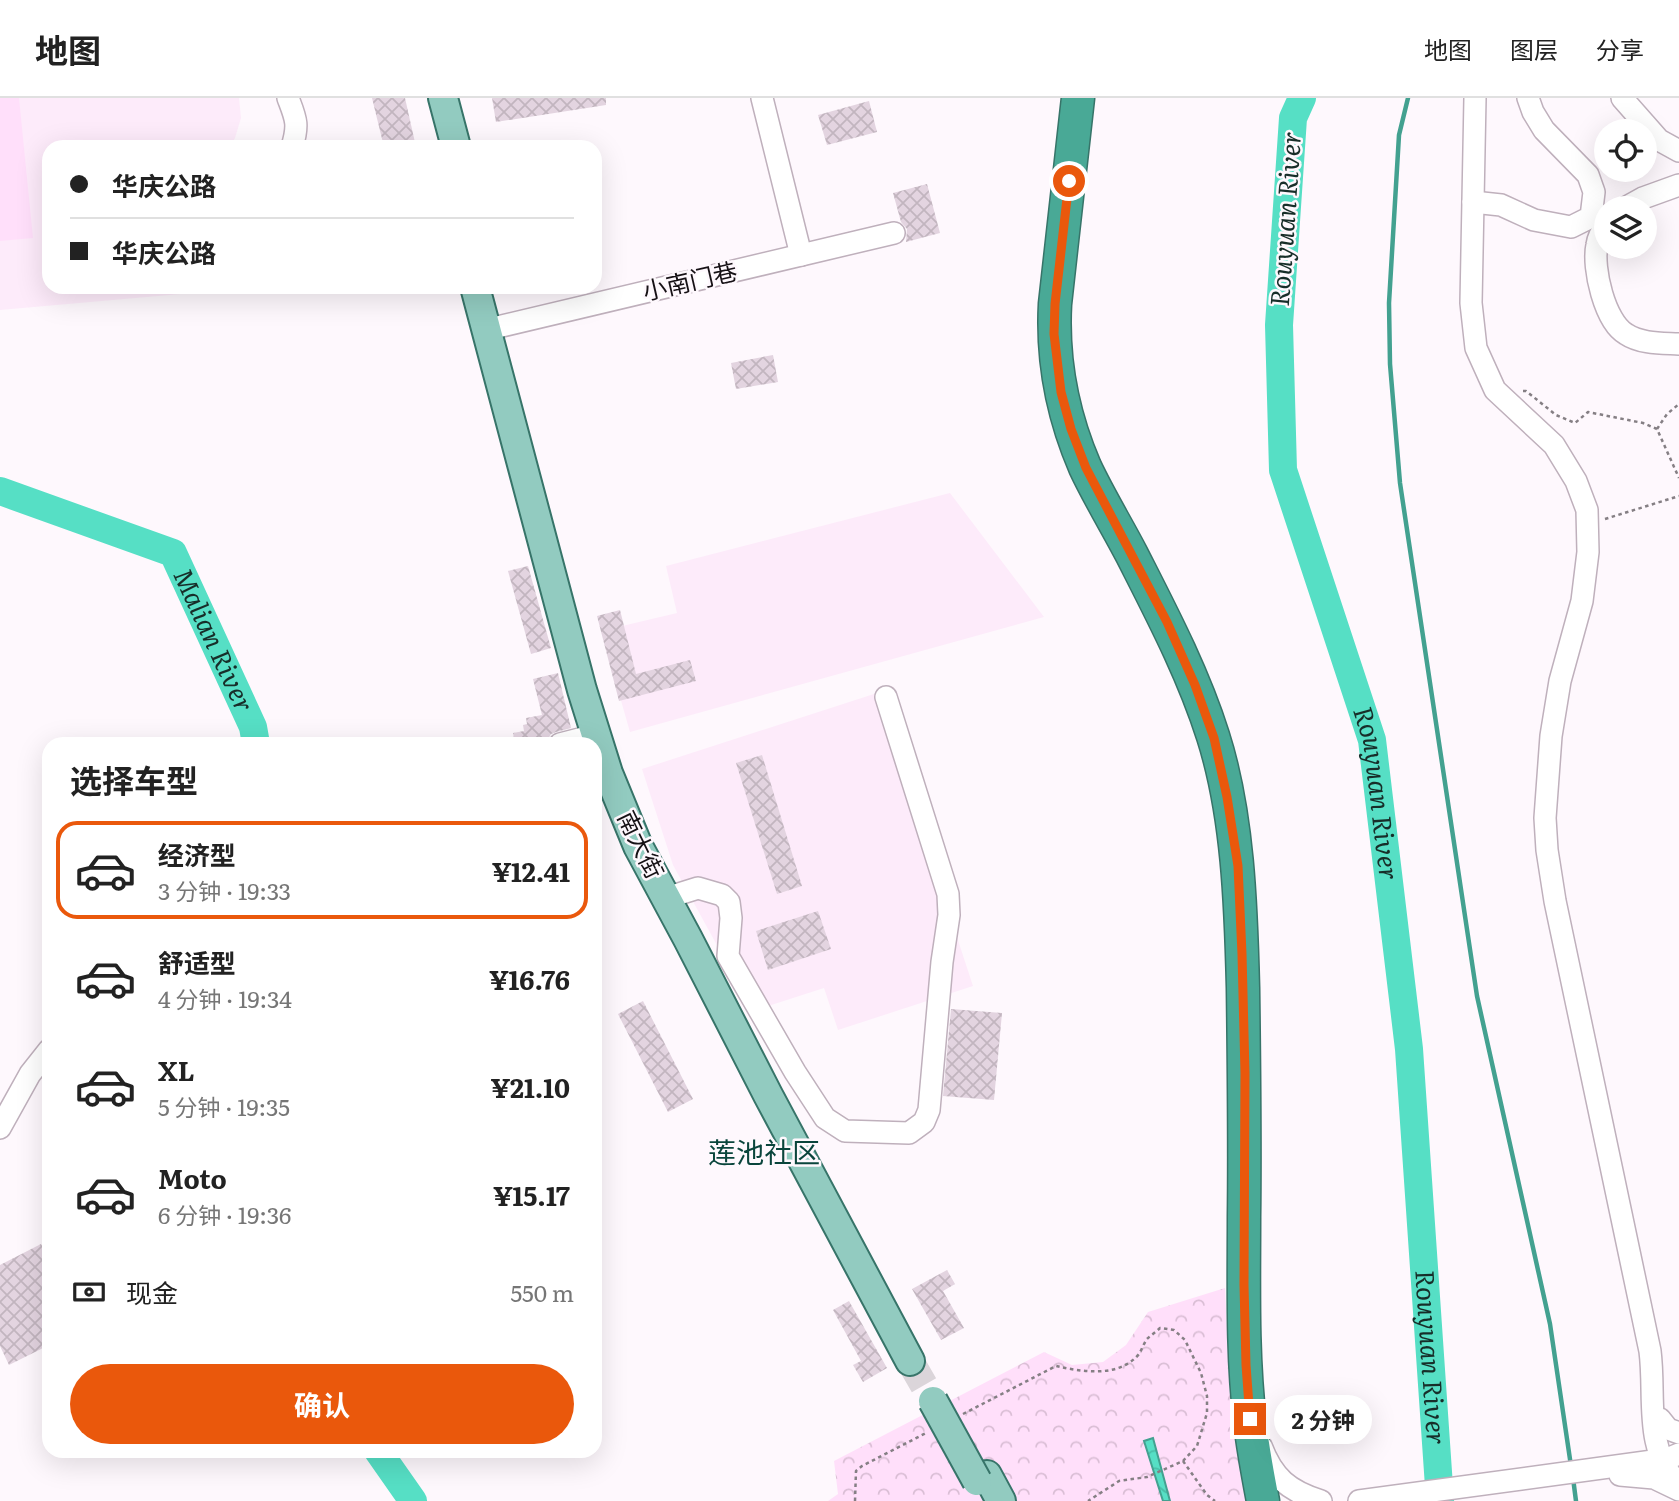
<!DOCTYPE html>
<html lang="zh">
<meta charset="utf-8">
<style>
body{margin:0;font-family:Literata,"Noto Sans SC",serif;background:#f2f2f2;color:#222;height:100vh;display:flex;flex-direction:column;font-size:26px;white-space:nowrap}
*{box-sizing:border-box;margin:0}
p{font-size:23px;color:#767676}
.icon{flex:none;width:38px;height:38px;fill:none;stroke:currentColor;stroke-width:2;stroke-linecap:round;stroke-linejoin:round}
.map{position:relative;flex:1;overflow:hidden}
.details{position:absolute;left:42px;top:639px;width:560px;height:721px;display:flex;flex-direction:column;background:#fff;border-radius:21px;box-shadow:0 7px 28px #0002}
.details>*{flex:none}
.hud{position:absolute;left:42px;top:42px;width:560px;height:154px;border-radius:21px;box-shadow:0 7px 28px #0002;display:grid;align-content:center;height:154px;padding:0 28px;background:#fff}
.fabs{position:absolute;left:1594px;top:21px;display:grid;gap:14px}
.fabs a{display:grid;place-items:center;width:63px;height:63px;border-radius:50%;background:#fff;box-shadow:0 7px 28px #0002;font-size:35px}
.end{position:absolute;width:32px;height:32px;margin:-16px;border:9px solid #ea580c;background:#fff;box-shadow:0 0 0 4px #fff}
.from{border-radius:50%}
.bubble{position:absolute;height:49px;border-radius:24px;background:#fff;box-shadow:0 7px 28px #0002;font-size:23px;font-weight:700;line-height:49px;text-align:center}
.hud b{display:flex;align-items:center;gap:24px;height:66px;font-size:26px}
.hud b+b{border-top:2px solid #e0e0e0}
.hud i{width:18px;height:18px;background:#222}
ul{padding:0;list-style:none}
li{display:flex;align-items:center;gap:21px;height:98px;margin:0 14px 10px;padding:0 14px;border:4px solid transparent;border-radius:21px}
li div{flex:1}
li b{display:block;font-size:26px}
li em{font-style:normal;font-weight:700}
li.current{border-color:#ea580c}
li>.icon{width:63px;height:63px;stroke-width:1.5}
h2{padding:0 28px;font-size:32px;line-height:84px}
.pay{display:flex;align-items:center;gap:18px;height:77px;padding:0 28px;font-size:26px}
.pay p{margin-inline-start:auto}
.cta{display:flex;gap:14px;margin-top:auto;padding:14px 28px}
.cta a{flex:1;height:80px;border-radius:42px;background:#ea580c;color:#fff;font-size:28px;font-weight:700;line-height:80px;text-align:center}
header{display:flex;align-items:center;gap:42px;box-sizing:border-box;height:98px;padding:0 35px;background:#fff;border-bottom:2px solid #e0e0e0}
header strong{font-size:33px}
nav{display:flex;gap:38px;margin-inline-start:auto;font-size:24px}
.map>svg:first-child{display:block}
.built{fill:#fdebfa}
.park{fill:url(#park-crowns)}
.garden{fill:#ffdffa}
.water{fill:url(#water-waves);stroke:#43a190;stroke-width:2}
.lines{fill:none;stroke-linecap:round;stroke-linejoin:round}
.stream{stroke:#43a190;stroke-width:4.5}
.river{stroke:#56dfc5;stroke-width:28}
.building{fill:url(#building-cross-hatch)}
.major-tunnel{stroke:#dbd5da;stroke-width:28;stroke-dasharray:28 14;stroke-linecap:butt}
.minor-casing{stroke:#bfb0bc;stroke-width:24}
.major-casing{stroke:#377469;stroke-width:32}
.highway-casing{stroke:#377469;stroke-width:35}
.path{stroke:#857f84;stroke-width:2.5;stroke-dasharray:3.5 3.5;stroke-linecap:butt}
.minor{stroke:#fff;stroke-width:21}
.major{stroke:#92cbc0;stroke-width:28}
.highway{stroke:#49a996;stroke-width:32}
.major-bridge-casing{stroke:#377469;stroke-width:32;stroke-linecap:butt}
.major-bridge{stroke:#92cbc0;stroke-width:28}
.route{stroke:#ea580c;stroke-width:9}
.labels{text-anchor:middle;stroke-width:5;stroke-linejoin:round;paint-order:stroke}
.street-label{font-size:24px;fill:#161115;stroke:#fef8fd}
.water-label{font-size:26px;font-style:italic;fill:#172e29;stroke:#fef8fd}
.quarter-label{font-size:28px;fill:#0a453c;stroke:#fef8fd}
</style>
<header>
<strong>地图</strong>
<nav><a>地图</a><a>图层</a><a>分享</a></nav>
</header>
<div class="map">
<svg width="1679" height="1403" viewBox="0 0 1679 1403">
<defs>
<pattern id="park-crowns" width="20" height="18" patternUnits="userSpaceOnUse" patternTransform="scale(1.75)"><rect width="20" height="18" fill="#ffdffa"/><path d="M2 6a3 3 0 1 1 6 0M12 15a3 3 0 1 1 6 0" fill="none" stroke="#dabed5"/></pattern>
<pattern id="water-waves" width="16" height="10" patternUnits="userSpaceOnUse" patternTransform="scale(1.75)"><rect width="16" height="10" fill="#56dfc5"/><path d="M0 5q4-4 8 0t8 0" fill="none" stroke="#4abea8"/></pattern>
<pattern id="building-cross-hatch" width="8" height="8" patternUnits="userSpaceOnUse" patternTransform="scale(1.75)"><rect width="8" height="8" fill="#e3d4e0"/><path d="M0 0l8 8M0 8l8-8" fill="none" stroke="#c2b5bf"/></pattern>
</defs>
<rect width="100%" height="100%" fill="#fef8fd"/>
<g class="built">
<polygon points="0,0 239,0 241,20 235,40 229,49 49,49 49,189 226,189 226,192 0,212"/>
<polygon points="950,395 1044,519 630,634 601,533 677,515 666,468"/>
<polygon points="877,595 973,888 838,932 824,890 753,913 673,767 642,671"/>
</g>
<polygon class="park" points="1225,1190 1230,1294 1249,1403 828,1403 838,1396 834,1363 1044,1254 1072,1267 1103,1264 1126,1247 1148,1214"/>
<polygon class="garden" points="0,0 19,0 33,140 0,143"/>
<polygon class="water" points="1153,1340 1170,1403 1163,1403 1144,1343"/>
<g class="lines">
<g class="stream">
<polyline points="1408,0 1399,37 1389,205 1390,266 1400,385 1477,898 1550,1226 1571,1368"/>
<polyline points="1573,1380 1576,1403"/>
</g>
<g class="river">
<path id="s1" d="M1302,0L1293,20L1279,227L1283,372L1372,642L1409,951L1440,1403"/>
<path id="s2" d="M0,393L173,455L253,629L256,646"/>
<polyline points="378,1353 413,1403"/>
</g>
</g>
<g class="building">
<polygon points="372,0 405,0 416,49 384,49"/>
<polygon points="492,0 606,0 606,7 496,24"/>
<polygon points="869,3 877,34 827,47 818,17"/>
<polygon points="927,86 940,135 906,144 907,131 901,124 893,95"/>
<polygon points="773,257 778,284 736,291 731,265"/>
<polygon points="528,468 551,550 531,556 508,473"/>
<polygon points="620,512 636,576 690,562 696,583 619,603 597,518"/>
<polygon points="558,575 571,630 556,634 551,636 548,641 528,646 515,646 513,635 524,633 523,627 527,626 526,620 542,617 533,581"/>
<polygon points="762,657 802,788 777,796 736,665"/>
<polygon points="818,813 831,851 768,872 756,833"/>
<polygon points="643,903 693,1001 668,1014 618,916"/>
<polygon points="951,911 1002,915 994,1002 943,998"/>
<polygon points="41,1146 49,1161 49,1223 42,1227 49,1242 49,1247 9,1267 0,1248 0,1167"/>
<polygon points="947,1172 955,1186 943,1193 964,1230 941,1242 912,1191"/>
<polygon points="849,1203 887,1270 863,1284 853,1267 861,1263 833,1212"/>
</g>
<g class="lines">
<polyline class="major-tunnel" points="910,1263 933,1303"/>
<defs>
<g id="minor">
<path d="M288,0C296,21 299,26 292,49"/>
<polyline points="762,0 801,157"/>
<path d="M1475,0L1471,205L1476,250L1495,292L1554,347L1576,383L1587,412L1588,454L1582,503L1560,583L1551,638L1545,720L1547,752L1555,803L1650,1253C1656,1300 1643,1349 1679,1387"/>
<polyline points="1622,0 1659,42 1679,53"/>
<polyline points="1473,104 1501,107 1534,122 1571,129 1591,119 1594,94 1588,77 1544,32 1533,14 1528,0"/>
<polyline points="1625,110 1643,100 1679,87"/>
<path d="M1606,128C1601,134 1598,139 1597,147C1592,170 1605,224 1626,236C1641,246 1662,245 1679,246"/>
<polyline points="485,232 894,135"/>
<polyline points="560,646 595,637"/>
<polyline points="666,800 698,790 722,797 729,804 731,820 728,858 795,974 825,1020 845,1033 909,1035 924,1024 929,1012 942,864 949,817 948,796 886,599"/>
<polyline points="0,1030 30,976 49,952"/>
<polyline points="1660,1321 1668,1331 1679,1335"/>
<path d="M1261,1348C1273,1380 1289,1393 1321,1403"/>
<polyline points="1620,1377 1654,1380 1679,1392"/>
<polyline points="1359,1403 1653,1363 1667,1361 1679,1356"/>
</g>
<g id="major">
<polyline points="443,0 456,49"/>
<polyline points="475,189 582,592 608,675 638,748 688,841 768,997 910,1263"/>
<polyline points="987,1377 1001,1403"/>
</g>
<path id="highway" d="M1078,0L1055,206C1052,262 1063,318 1085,369C1099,399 1117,428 1132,457C1162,516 1193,575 1213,638C1238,716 1241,808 1243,890C1244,966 1245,1043 1244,1119C1244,1187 1242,1256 1250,1324C1253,1350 1258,1377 1263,1403"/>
</defs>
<use href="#minor" class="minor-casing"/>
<use href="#major" class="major-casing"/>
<use href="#highway" class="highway-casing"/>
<g class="path">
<polyline points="1523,293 1526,293 1556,317 1575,325 1588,314 1643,325 1657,331 1679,380"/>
<polyline points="1657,331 1667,316 1679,306"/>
<polyline points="1605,421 1679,398"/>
<path d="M963,1316L1056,1268C1083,1274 1119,1280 1139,1256C1142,1251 1144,1245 1147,1241C1151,1237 1156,1234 1160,1230L1174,1232L1185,1242L1201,1275L1207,1298V1315L1197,1348L1183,1363L1147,1379L1119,1383L1088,1403"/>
<polyline points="1183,1363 1207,1397 1215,1403"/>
<polyline points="855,1403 856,1373 862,1368 926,1335"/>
</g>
<use href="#minor" class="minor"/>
<use href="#major" class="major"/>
<use href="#highway" class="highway"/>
<defs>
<polyline id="major-bridge" points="933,1303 977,1383"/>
</defs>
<use href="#major-bridge" class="major-bridge-casing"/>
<use href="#major-bridge" class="major-bridge"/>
</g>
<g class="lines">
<polyline class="route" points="1069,83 1055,206 1054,236 1061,294 1071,331 1086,370 1167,524 1195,587 1214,640 1227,699 1238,768 1242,856 1245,975 1244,1187 1246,1267 1250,1321"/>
</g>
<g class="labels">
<g class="street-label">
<text transform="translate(690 184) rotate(-13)" y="8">小南门巷</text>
<text transform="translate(640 747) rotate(64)" y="8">南大街</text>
</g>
<g class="water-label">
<text transform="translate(1286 121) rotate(-86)" y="9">Rouyuan River</text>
<text dy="9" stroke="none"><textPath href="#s2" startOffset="280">Malian River</textPath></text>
<text dy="9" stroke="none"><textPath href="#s1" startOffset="712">Rouyuan River</textPath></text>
<text dy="9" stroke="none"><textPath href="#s1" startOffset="1279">Rouyuan River</textPath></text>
</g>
<g class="quarter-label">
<text x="764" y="1065">莲池社区</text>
</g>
</g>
</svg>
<div class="fabs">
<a><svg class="icon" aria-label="locate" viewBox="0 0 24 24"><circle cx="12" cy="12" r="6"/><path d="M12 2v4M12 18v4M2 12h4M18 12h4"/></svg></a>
<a><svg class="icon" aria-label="layers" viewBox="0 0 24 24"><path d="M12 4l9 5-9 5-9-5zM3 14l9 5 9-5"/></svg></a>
</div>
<i class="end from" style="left:1069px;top:83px"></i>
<i class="end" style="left:1250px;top:1321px"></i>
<div class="bubble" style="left:1274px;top:1297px;width:98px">2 分钟</div>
<div class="hud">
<b><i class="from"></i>华庆公路</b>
<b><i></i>华庆公路</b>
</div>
<section class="details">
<h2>选择车型</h2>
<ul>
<li class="current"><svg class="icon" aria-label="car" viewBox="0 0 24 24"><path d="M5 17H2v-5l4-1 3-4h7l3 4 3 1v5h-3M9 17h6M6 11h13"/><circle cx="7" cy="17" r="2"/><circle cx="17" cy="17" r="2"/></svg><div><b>经济型</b><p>3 分钟 · 19:33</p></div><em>¥12.41</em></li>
<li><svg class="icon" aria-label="car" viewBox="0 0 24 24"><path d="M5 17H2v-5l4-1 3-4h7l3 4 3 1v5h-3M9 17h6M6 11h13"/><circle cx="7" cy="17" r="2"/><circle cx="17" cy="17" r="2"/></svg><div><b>舒适型</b><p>4 分钟 · 19:34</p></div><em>¥16.76</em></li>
<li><svg class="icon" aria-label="car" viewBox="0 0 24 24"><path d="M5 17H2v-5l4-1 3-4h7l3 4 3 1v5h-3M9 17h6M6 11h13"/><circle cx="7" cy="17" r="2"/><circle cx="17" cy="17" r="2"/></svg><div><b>XL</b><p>5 分钟 · 19:35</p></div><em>¥21.10</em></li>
<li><svg class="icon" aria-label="car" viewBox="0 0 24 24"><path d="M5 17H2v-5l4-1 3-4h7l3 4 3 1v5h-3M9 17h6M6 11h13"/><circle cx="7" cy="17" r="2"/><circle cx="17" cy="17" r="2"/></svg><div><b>Moto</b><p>6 分钟 · 19:36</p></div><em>¥15.17</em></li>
</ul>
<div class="pay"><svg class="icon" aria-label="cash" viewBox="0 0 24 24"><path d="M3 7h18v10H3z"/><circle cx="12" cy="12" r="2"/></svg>现金<p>550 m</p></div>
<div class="cta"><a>确认</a></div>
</section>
</div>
